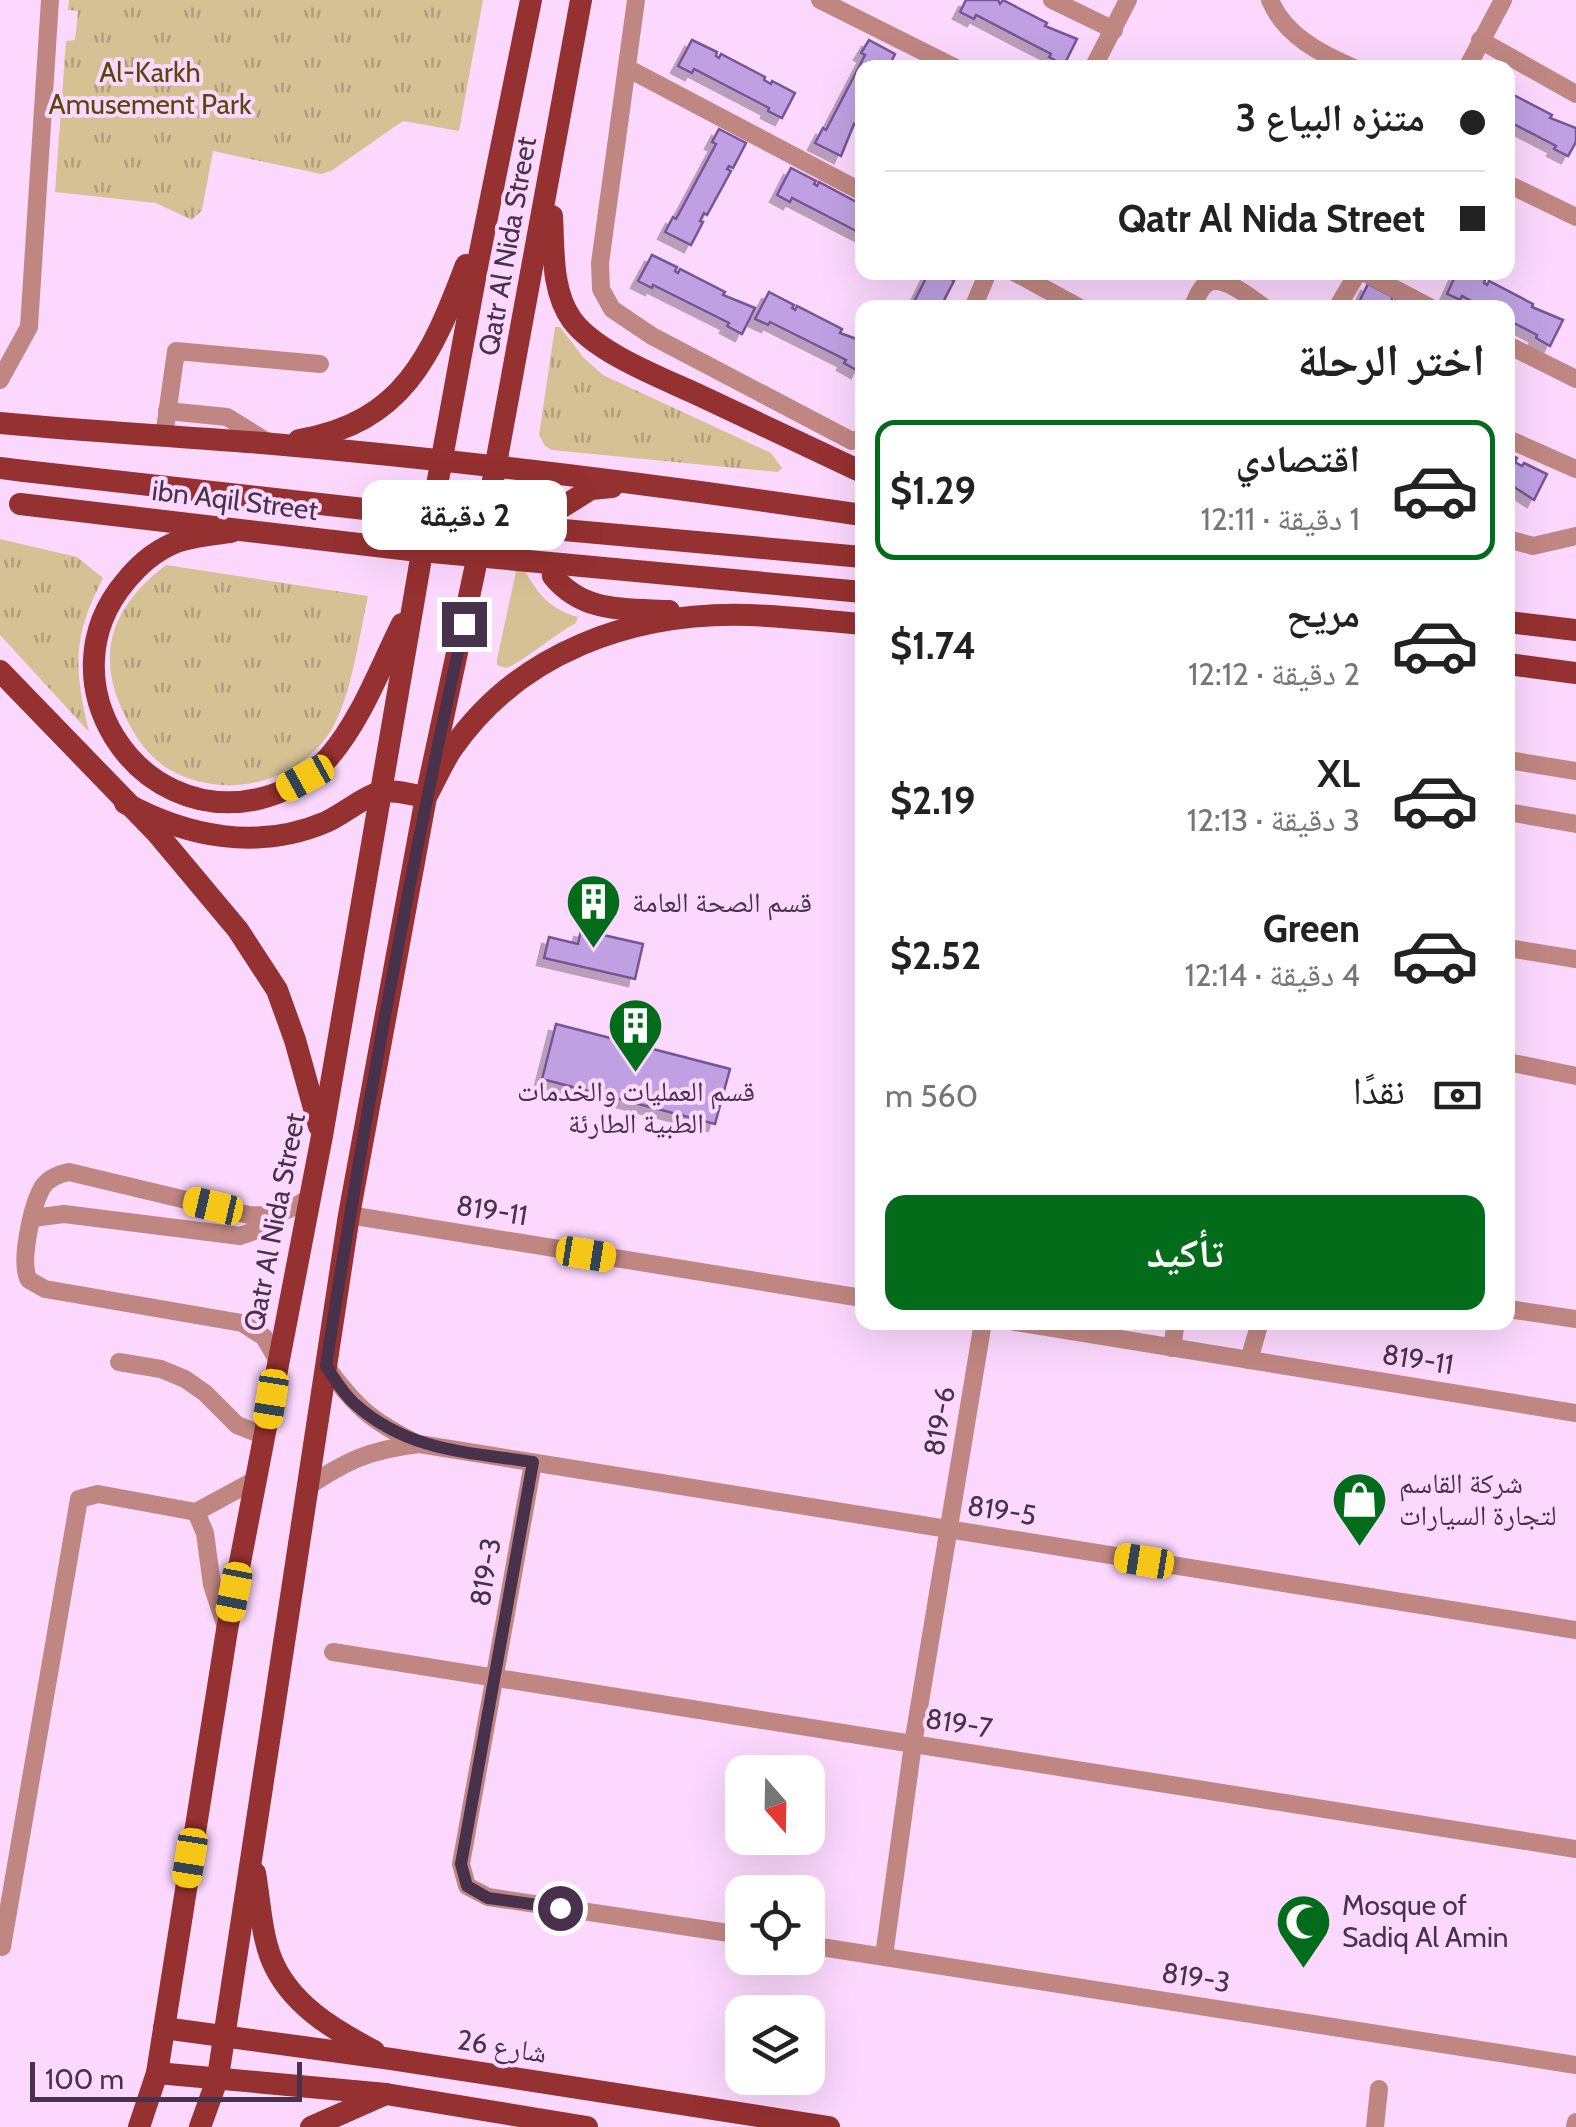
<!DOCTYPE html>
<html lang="ar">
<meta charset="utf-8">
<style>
body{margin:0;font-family:Cabin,"Noto Naskh Arabic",sans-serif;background:#f6f6f6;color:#222;direction:rtl;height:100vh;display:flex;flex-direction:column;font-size:38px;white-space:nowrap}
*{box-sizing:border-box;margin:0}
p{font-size:32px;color:#767676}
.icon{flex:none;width:55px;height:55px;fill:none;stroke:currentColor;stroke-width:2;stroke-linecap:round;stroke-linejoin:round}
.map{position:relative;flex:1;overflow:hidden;direction:ltr}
.panel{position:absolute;left:855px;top:300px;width:660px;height:1030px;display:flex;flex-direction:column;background:#fff;border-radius:20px;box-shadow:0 10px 40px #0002;direction:rtl}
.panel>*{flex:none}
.banner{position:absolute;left:855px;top:60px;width:660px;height:220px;border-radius:20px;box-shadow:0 10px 40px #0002;direction:rtl;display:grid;align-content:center;height:220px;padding:0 30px;background:#fff}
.needle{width:65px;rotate:160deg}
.fabs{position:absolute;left:725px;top:1755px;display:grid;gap:20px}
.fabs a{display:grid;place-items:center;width:100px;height:100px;border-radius:20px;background:#fff;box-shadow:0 10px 40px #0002;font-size:50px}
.scale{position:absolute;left:30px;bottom:25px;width:272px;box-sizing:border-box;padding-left:10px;border:5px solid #48314a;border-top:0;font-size:28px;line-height:35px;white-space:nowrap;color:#48314a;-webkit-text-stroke:8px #fcd8fe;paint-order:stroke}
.end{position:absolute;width:45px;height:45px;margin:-22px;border:12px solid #48314a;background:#fff;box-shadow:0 0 0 5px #fff}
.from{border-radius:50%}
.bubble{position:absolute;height:70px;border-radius:20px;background:#fff;box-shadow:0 10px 40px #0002;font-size:32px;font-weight:700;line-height:70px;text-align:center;direction:rtl}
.car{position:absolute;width:30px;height:60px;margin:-30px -15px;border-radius:12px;box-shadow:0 0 8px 2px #0007;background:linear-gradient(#f5c518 24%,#345 0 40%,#f5c518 0 76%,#345 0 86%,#f5c518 0)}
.banner b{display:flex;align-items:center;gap:35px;height:95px;font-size:38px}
.banner b+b{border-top:2px solid #e0e0e0}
.banner i{width:25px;height:25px;background:#222}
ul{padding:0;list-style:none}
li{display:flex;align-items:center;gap:30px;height:140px;margin:0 20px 15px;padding:0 10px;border:5px solid transparent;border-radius:20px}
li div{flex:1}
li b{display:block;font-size:38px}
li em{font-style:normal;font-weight:700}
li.active{border-color:#036c1a}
li>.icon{width:90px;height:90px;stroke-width:1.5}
h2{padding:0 30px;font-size:45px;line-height:120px}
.pay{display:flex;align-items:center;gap:25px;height:110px;padding:0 30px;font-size:38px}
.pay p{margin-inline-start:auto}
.button{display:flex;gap:20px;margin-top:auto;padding:20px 30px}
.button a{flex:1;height:115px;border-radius:20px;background:#036c1a;color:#fff;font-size:40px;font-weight:700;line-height:115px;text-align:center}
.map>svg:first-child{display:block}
.grass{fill:#d6c195}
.park{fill:url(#park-tufts)}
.building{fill:#bfa1e3;stroke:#745596;stroke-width:2.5;filter:url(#shadow)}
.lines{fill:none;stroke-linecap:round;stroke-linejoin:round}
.major-tunnel{stroke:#d8b7da;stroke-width:22;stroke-dasharray:22 11;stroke-linecap:butt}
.minor{stroke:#c08782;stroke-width:18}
.major{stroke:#953130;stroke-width:22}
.major-bridge{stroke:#953130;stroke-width:22}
.route{stroke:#48314a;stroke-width:12}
.labels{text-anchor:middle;stroke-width:8;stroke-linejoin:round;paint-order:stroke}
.park-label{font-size:28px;fill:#5c450c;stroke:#fcd8fe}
.street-label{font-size:28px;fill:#48314a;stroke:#fcd8fe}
.poi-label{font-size:28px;fill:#48314a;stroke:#fcd8fe;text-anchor:start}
</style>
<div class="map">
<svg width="1576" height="2127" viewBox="0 0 1576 2127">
<defs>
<pattern id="park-tufts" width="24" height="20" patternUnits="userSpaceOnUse" patternTransform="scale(2.5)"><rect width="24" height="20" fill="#d6c195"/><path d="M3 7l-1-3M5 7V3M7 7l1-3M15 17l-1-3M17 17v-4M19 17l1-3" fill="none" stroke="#b09d7c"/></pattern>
<filter id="shadow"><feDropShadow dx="-7" dy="7" stdDeviation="0" flood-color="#0004"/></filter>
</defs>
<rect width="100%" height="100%" fill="#fcd8fe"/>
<path class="grass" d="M517,567H523C536,592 549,609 578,617L576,623C553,636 534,653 513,665C505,669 505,668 497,665V659Z"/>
<g class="park">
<polygon points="69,0 483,0 459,131 403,121 331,171 321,174 213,151 202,210 192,220 156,203 55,192 66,41 75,40 78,11 68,10"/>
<polygon points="555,327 560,327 583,357 603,375 771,453 782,468 778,472 552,450 545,446 539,435"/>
<path d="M0,539L77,557L103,578C72,638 74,666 89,732L0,635Z"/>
<path d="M166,565L368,596C360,633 351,697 332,729C299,783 226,801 170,770C150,758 136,739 126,718C94,655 111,607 166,565Z"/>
</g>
<g class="building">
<polygon points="966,0 998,0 1000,4 1003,0 1047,23 1045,26 1077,39 1064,65 1049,57 1051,54 976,15 974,19 960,12"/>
<polygon points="692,40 717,52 716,56 719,58 721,54 765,77 764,80 771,84 772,81 795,93 782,118 768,111 769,108 694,69 692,73 678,66"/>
<polygon points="869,40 895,54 888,68 862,68 862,116 857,126 854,124 841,156 815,143 823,128 826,130 865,55 861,53"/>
<polygon points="1508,92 1552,115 1550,118 1576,128 1576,142 1568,156 1554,149 1556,146 1508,121"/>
<polygon points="719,129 746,143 733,168 729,166 727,169 731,171 707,215 704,213 700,221 703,222 691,245 665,232 673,217 676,219 716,144 712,142"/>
<polygon points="791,168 816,181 814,184 817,186 819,182 862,205 862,234 792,198 790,202 777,195"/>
<polygon points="652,255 677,267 675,271 678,273 680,269 725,292 723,295 755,308 742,334 727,326 729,323 653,285 652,288 638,281"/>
<polygon points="929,272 959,272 956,278 952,276 951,279 954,281 940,308 911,308"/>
<polygon points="1457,272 1472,272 1485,280 1484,283 1487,285 1489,281 1533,304 1532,307 1563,320 1550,346 1536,338 1537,335 1508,320 1508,308 1484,308 1462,296 1460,300 1447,294"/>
<polygon points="1368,284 1393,297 1391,301 1394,302 1396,299 1413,308 1356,308"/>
<polygon points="769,292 794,305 792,308 795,310 797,306 842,329 840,333 862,341 862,363 858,371 844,363 846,360 770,322 768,325 755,319"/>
<polygon points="1508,453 1517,458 1515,462 1522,466 1524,463 1547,474 1534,500 1508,483"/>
<polygon points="581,930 643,944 635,979 544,958 549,937 578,944"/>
<polygon points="556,1024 730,1069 715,1124 542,1079"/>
</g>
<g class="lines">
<g class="major-tunnel">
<polyline points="475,569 489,504"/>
<path d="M553,576C542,552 543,535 557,512"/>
</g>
<g class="minor">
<polyline points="636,0 600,263 601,289 612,309 652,336 852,441 862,438"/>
<polyline points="820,0 956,68"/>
<polyline points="1052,0 1114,30"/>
<path d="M1270,0C1284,35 1321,54 1354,68"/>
<polyline points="1480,40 1576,94"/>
<polyline points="627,68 862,192"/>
<polyline points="1093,68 1128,0"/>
<polyline points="1467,68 1503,0"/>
<polyline points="1508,184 1576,217"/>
<polyline points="1014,272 1080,308"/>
<polyline points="1363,272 1431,308"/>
<polyline points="973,308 988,272"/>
<path d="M1192,308C1195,301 1199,290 1205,285C1220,271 1252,299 1265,308"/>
<polyline points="1337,308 1358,272"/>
<polyline points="1508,345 1576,379"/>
<polyline points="0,380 29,327 50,0"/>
<polyline points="167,411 227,417 269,443"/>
<polyline points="164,436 176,351 320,364"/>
<polyline points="1508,439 1576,469"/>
<polyline points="1508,539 1533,546 1576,536"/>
<polyline points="1508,760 1576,771"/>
<polyline points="1508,812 1576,824"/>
<polyline points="1508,948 1576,959"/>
<polyline points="1508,1062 1576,1076"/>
<polyline points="349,1215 862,1298"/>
<polyline points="33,1218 64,1214 240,1236 260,1229 275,1214"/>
<polyline points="1508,1309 1576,1319"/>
<polyline points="1015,1322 1576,1413"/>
<polyline points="1172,1348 1176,1322"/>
<polyline points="1249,1360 1260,1322"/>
<path d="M278,1361L264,1337L242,1323L45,1289L29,1280C19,1263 32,1206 42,1188C48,1178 59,1174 69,1172L249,1215C273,1217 291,1211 310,1197"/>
<polyline points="119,1362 161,1369 185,1379 205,1393 237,1425 265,1436"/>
<path d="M326,1366C355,1407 373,1422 418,1444"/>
<polyline points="533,1463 461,1864 467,1886 488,1897 742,1935"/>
<path d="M307,1487C348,1460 369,1450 419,1444L1576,1630"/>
<polyline points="196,1512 205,1533 212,1585 227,1630"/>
<polyline points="333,1652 1576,1849"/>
<polyline points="808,1945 1576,2065"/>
<polyline points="2,1947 79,1499 98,1494 196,1512 257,1479"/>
<polyline points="884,1956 913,1744 983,1322"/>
<polyline points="1375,2127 1379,2089"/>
<polyline points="1575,2127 1576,2122"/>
</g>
<g class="major">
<path d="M552,216C554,249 551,291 572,320C597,354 665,379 703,397C756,422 809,447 862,472"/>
<path d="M0,423C91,432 182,436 273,444C470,461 667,486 862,515"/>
<path d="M299,440C403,423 432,355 466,265"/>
<polyline points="0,468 24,471"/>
<polyline points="435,496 478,262 531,0"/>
<polyline points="489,502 581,0"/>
<polyline points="559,509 591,489 612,487"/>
<path d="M231,532C212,535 190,536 172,544C154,552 137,567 125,582C43,680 135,826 258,799C285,793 311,778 329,757C361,720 380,668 402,624"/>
<path d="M553,576C583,613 625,609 669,611"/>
<polyline points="1508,622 1576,630"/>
<polyline points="1508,664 1576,673"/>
<polyline points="0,671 156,832 238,930 277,990 295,1040 319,1126"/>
<path d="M125,803C187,837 258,851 326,822C344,814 361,798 380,792C392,789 413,795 426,797C435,781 442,764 452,749C519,652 632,612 747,615C786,616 824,621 862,624"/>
<path d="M255,1873C260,1901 261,1932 271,1958C289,2004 334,2030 374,2051"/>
<polyline points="164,2028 391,2059 829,2127"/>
<polyline points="157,2073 386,2094 587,2127"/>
<polyline points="139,2127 157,2073 227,1630 322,1136 420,564"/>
<polyline points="200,2127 218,2077 349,1215 426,797 475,569"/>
<polyline points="311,2127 386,2094"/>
</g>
<g class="major-bridge">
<polyline points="24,471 508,525 862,557"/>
<polyline points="20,504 410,550 862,592"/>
</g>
</g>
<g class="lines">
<path class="route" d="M464,624C410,870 364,1117 326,1366C335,1379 343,1394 355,1404C407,1451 467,1452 533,1462L461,1864L467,1886L488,1898L560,1908"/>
</g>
<defs>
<symbol id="building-pin" viewBox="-11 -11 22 30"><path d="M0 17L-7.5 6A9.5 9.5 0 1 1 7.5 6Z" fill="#036c1a" stroke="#fcd8fe"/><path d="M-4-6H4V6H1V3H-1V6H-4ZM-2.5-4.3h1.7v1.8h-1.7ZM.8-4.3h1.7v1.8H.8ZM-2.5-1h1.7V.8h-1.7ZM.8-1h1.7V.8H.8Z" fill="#fff"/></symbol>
<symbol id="shop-pin" viewBox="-11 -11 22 30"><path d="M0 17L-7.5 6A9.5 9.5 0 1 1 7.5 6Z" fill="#036c1a" stroke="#fcd8fe"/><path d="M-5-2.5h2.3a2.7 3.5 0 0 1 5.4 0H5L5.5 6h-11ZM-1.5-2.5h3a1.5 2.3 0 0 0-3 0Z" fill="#fff"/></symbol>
<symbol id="mosque-pin" viewBox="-11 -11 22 30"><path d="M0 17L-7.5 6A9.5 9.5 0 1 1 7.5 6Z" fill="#036c1a" stroke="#fcd8fe"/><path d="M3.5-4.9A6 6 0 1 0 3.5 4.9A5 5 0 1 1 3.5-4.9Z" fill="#fff"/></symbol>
</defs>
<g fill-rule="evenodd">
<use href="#building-pin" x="562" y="870" width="63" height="86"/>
<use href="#building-pin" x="604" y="994" width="63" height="86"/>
<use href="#shop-pin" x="1328" y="1468" width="63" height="86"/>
<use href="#mosque-pin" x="1272" y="1890" width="63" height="86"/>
</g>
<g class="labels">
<g class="park-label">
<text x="150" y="82">Al-Karkh<tspan x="150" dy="32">Amusement Park</tspan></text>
</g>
<g class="street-label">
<text transform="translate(507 246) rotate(-80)" y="10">Qatr Al Nida Street</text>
<text transform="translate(235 500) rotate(7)" y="10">ibn Aqil Street</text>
<text transform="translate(492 1210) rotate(9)" y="10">819-11</text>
<text transform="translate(274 1222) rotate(-79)" y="10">Qatr Al Nida Street</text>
<text transform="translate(1418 1359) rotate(9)" y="10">819-11</text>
<text transform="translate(939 1421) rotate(-80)" y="10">819-6</text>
<text transform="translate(1002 1510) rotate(9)" y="10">819-5</text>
<text transform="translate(485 1572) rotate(-80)" y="10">819-3</text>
<text transform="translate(959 1723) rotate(9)" y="10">819-7</text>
<text transform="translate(1196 1977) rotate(9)" y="10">819-3</text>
<text transform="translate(502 2046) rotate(9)" y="10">شارع 26</text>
</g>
<g class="poi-label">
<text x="632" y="912">قسم الصحة العامة</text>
<text x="636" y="1101" text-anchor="middle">قسم العمليات والخدمات<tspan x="636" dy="32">الطبية الطارئة</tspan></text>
<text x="1399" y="1493">شركة القاسم<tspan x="1399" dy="32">لتجارة السيارات</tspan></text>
<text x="1342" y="1915">Mosque of<tspan x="1342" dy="32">Sadiq Al Amin</tspan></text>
</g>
</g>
</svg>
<div class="fabs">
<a><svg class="needle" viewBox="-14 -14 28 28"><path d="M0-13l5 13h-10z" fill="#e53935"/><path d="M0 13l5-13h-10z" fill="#767676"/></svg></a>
<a><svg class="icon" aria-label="locate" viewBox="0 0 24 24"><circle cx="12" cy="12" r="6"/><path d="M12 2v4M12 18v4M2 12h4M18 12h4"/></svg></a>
<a><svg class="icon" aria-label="layers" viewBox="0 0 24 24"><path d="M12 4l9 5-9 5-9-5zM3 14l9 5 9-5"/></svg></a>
</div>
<div class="scale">100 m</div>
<i class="end from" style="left:560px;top:1908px"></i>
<i class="end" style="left:464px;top:624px"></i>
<div class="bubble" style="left:362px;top:480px;width:205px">2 دقيقة</div>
<i class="car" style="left:305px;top:778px;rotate:241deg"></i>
<i class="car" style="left:213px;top:1206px;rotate:283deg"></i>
<i class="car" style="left:586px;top:1254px;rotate:99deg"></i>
<i class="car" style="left:271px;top:1399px;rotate:189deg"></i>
<i class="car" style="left:1144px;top:1561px;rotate:279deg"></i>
<i class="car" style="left:234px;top:1592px;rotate:191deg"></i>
<i class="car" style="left:190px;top:1858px;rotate:189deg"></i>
<div class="banner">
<b><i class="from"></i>متنزه البياع 3</b>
<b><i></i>Qatr Al Nida Street</b>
</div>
<section class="panel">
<h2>اختر الرحلة</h2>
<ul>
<li class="active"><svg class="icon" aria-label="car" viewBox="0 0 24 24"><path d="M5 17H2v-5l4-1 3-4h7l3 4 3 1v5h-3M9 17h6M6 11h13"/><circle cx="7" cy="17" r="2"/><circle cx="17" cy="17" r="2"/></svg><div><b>اقتصادي</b><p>1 دقيقة · 12:11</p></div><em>$1.29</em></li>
<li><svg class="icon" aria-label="car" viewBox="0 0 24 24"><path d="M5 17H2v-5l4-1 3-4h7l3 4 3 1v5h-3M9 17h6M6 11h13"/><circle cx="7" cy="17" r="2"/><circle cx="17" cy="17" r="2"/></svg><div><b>مريح</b><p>2 دقيقة · 12:12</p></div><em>$1.74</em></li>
<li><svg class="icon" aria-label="car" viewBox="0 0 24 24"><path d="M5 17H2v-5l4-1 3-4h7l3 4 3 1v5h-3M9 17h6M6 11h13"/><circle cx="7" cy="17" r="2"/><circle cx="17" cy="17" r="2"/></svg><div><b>XL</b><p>3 دقيقة · 12:13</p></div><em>$2.19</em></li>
<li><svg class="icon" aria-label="car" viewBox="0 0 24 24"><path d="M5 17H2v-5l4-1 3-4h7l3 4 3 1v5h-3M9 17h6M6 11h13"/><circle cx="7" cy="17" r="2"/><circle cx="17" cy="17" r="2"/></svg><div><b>Green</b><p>4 دقيقة · 12:14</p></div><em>$2.52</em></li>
</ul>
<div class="pay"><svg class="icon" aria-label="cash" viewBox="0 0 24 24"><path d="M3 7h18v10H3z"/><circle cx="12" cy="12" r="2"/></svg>نقدًا<p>560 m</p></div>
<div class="button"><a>تأكيد</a></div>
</section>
</div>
